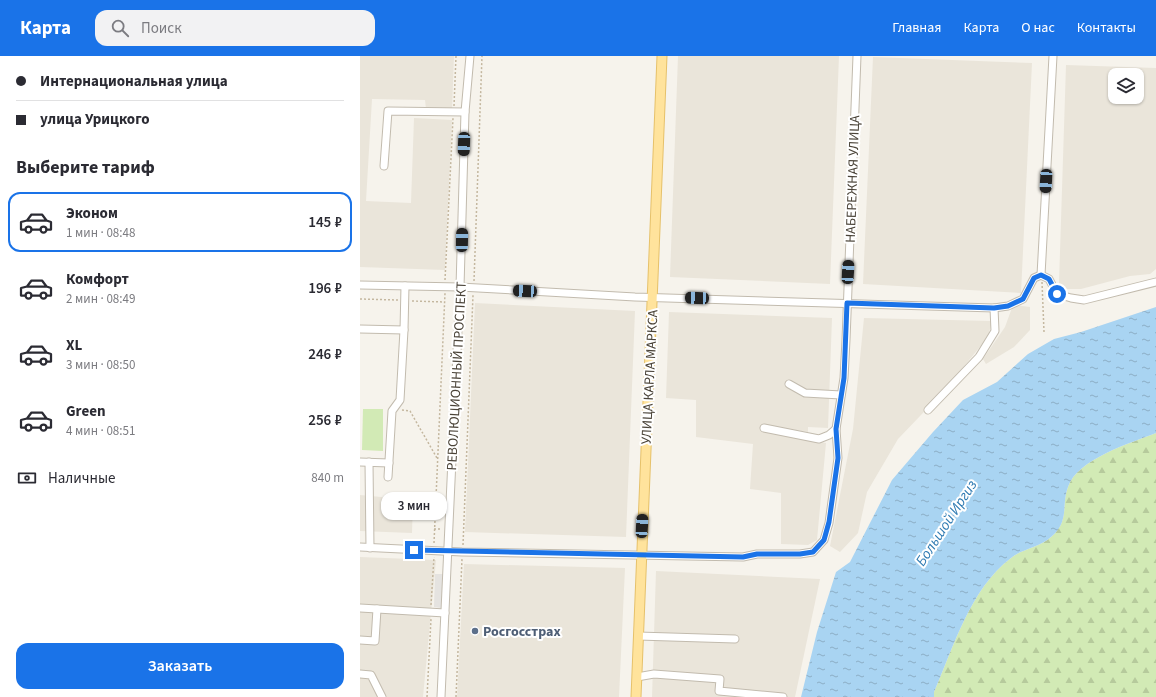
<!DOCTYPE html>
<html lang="ru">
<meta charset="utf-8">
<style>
body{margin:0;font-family:"Source Sans 3",sans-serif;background:#f2f2f3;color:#2b2b33;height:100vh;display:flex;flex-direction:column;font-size:15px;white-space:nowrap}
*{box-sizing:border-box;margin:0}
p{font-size:13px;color:#7c7c81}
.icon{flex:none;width:22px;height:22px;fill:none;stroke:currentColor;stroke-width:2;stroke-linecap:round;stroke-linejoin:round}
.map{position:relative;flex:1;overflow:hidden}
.details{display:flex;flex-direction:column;background:#fff;width:360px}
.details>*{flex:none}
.banner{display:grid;align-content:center;height:88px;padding:0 16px;background:#fff}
.buttons{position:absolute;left:748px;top:12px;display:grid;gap:8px}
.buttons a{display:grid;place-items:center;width:36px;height:36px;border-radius:8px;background:#fff;box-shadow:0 1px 3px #0004;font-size:20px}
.end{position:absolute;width:18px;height:18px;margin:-9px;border:5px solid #1a73e8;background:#fff;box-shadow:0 0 0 2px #fff}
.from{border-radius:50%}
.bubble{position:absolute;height:28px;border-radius:12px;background:#fff;box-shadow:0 1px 3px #0004;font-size:13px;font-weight:600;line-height:28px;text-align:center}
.car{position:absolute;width:12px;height:24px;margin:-12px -6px;border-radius:5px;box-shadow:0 0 3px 1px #0007;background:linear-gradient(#222 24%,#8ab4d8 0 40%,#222 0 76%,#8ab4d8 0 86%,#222 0)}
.banner b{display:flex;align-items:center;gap:14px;height:38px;font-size:15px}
.banner b+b{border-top:1px solid #e1e1e2}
.banner i{width:10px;height:10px;background:#2b2b33}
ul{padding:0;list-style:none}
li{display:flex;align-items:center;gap:12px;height:60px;margin:0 8px 6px;padding:0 8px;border:2px solid transparent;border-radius:12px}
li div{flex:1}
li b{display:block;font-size:15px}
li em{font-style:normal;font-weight:600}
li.current{border-color:#1a73e8}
li>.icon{width:36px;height:36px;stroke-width:1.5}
h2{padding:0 16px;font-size:18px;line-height:48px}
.pay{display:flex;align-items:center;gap:10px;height:44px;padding:0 16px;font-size:15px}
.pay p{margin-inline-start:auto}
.primary-button{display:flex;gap:8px;margin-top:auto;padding:8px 16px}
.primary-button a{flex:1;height:46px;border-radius:12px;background:#1a73e8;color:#fff;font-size:16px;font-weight:600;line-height:46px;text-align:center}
header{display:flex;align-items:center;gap:24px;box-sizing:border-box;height:56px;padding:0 20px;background:#1a73e8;color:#fff}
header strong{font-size:19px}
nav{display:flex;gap:22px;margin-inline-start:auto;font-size:14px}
.search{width:280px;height:36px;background:#f2f2f3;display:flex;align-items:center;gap:10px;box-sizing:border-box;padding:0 14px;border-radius:12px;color:#7c7c81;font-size:15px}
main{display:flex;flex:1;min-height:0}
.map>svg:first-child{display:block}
.residential{fill:#eae5da;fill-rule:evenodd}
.forest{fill:url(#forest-firs)}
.green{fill:#d2eab5}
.parking{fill:#e5e3e0}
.water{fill:url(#water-ripples)}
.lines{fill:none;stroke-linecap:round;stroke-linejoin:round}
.minor-casing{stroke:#c2bbae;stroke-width:9}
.major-casing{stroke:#e6c16a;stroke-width:11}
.path{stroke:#c4b79f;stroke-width:1.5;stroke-dasharray:2 2;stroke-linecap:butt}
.minor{stroke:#fff;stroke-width:7}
.major{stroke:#ffe39c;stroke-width:9}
.route{stroke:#1a73e8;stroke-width:5}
.service-dot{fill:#5c6f8a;stroke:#fff;stroke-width:1.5}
.labels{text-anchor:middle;stroke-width:4;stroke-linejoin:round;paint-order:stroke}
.street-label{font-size:14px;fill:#4b4439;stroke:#fff}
.service-label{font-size:14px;font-weight:bold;fill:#4e5e75;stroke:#fff;text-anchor:start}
.water-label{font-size:15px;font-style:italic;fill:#2e7ab2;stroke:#fff}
</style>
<header>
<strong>Карта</strong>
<div class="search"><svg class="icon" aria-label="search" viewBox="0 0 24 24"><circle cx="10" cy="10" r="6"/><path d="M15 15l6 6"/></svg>Поиск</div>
<nav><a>Главная</a><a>Карта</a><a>О нас</a><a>Контакты</a></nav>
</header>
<main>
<section class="details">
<div class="banner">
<b><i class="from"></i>Интернациональная улица</b>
<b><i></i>улица Урицкого</b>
</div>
<h2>Выберите тариф</h2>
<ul>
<li class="current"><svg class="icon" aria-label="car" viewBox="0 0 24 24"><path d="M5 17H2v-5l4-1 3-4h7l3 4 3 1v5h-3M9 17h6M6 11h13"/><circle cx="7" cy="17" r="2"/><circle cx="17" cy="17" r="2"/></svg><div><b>Эконом</b><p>1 мин · 08:48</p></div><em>145 ₽</em></li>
<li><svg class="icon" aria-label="car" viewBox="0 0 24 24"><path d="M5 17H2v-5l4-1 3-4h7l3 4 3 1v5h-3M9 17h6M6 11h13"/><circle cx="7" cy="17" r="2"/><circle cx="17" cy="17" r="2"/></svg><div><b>Комфорт</b><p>2 мин · 08:49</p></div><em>196 ₽</em></li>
<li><svg class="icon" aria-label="car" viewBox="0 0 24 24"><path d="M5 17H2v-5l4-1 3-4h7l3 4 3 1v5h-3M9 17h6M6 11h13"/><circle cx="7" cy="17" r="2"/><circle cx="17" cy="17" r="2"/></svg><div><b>XL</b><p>3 мин · 08:50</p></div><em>246 ₽</em></li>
<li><svg class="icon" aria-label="car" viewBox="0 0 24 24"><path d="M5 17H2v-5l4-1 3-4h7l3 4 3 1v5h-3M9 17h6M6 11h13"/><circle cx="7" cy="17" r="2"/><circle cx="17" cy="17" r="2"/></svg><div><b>Green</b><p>4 мин · 08:51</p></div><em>256 ₽</em></li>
</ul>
<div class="pay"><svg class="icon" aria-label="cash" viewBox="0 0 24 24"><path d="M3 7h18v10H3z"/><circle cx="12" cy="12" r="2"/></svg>Наличные<p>840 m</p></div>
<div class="primary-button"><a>Заказать</a></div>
</section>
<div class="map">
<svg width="796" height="641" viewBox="0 0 796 641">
<defs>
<pattern id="forest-firs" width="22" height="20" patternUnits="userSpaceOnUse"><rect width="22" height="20" fill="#d2eab5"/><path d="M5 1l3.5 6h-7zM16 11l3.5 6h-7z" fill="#b6ca9c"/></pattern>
<pattern id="water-ripples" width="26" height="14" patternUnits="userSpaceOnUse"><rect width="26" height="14" fill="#a9d4f2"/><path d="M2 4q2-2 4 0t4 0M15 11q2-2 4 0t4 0" fill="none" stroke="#8caec5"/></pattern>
</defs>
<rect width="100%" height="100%" fill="#f6f3ec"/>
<g class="residential">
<polygon points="0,0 94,0 92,54 66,53 65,44 12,43 6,145 51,147 54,62 92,64 85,214 0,211"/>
<polygon points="318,0 479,0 470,228 310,221"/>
<polygon points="513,1 672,7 661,237 503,228"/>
<path d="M706,9L796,12V213L790,218L770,220L721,233H702L699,227ZM755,19H777V41H755Z"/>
<polygon points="115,247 275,255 266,481 105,476"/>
<polygon points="653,249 670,251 670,274 654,291 626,308 623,303 645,271"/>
<polygon points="309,256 472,262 468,372 448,371 448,376 429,373 427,380 466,387 457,484 448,489 421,488 421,437 390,433 393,388 336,381 336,344 306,342"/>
<polygon points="504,262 632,265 628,281 582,337 538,383 507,436 498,477 480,496 470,490 493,373"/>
<polygon points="0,439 53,444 52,477 0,475"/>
<polygon points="0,501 76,504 63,641 0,641"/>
<polygon points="104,508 265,512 259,641 97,641"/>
<polygon points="296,515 460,523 435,641 292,641"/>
</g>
<path class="forest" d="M796,377V641H574V636C594,590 610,533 651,502C662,493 680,491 691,481C710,465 701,449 708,431C717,403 771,387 796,377Z"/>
<polygon class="green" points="3,353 23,353 23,395 2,394"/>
<polygon class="parking" points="75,518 83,518 81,552 74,551"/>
<path class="water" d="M796,251V377C771,387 717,403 708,431C701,450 710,465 691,481C680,491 662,493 651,502C610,533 594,590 574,636V641H441L457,576L476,516L490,506L532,424L573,376L603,344L637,326L668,298L694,283L721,276Z"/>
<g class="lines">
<defs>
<g id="minor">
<polyline points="24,110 28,55 105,56"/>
<polyline points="681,219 693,0"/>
<polyline points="0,229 100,231 275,241 634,252 648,250 663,243 674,222 681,219 689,223 697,238 711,242 724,244 796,226"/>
<polyline points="0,273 44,274 45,230"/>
<polyline points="429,328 445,337 481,339"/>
<polyline points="568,354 619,301 635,275 634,252"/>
<polyline points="404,372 459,383 469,379 476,373"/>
<polyline points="0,406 29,407"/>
<polyline points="9,406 10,492"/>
<polyline points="28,421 32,355 40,344 44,274"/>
<polyline points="0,491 102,496 383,501 397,498 440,498 453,496 464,484 469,467 478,402 476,373 484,322 486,284 497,0"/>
<polyline points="0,552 85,557"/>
<polyline points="278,580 375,583"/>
<polyline points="0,584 15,585 17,553"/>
<polyline points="0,618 11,619 22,641"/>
<polyline points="277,621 294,618 360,623 359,635 423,641"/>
<polyline points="81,641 100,231 105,56 110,0"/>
</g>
<polyline id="major" points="276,641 302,0"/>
</defs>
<use href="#minor" class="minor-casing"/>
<use href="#major" class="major-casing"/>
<g class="path">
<polyline points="94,50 96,0"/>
<polyline points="85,224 93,62"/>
<polyline points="114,225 122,0"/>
<polyline points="682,226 684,276"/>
<polyline points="0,243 38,244"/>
<polyline points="52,245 84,246"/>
<polyline points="42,354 50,355 77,402"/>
<polyline points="74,473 82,473"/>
<polyline points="74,487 85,237"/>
<polyline points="103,489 113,239"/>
<polyline points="71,549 74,501"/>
<polyline points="67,641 71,563"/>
<polyline points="96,641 102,503"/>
</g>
<use href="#minor" class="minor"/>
<use href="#major" class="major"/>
</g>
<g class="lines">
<polyline class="route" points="54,494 383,501 397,498 440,498 453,496 464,484 469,466 478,402 476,373 484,322 487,247 634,252 648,250 663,243 674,222 681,219 689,223 697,238"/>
</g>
<circle class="service-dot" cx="115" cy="575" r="4"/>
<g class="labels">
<g class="street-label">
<text transform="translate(492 123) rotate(-88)" y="5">НАБЕРЕЖНАЯ УЛИЦА</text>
<text transform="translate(96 320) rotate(-87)" y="5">РЕВОЛЮЦИОННЫЙ ПРОСПЕКТ</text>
<text transform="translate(289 321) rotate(-87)" y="5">УЛИЦА КАРЛА МАРКСА</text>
</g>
<g class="service-label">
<text x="123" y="580">Росгосстрах</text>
</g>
<g class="water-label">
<text transform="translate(586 467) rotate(-57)" y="5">Большой Иргиз</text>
</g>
</g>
</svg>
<div class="buttons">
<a><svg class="icon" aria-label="layers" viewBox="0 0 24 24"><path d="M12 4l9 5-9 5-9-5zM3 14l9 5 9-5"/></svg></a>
</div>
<i class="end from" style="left:697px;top:238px"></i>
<i class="end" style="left:54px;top:494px"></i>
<div class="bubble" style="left:21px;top:436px;width:66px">3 мин</div>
<i class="car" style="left:104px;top:88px;rotate:182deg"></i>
<i class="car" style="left:686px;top:125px;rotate:183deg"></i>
<i class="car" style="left:102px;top:184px;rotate:1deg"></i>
<i class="car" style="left:488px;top:216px;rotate:3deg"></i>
<i class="car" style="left:165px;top:235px;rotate:273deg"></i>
<i class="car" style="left:337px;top:242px;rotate:272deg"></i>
<i class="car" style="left:282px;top:470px;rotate:3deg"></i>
</div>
</main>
